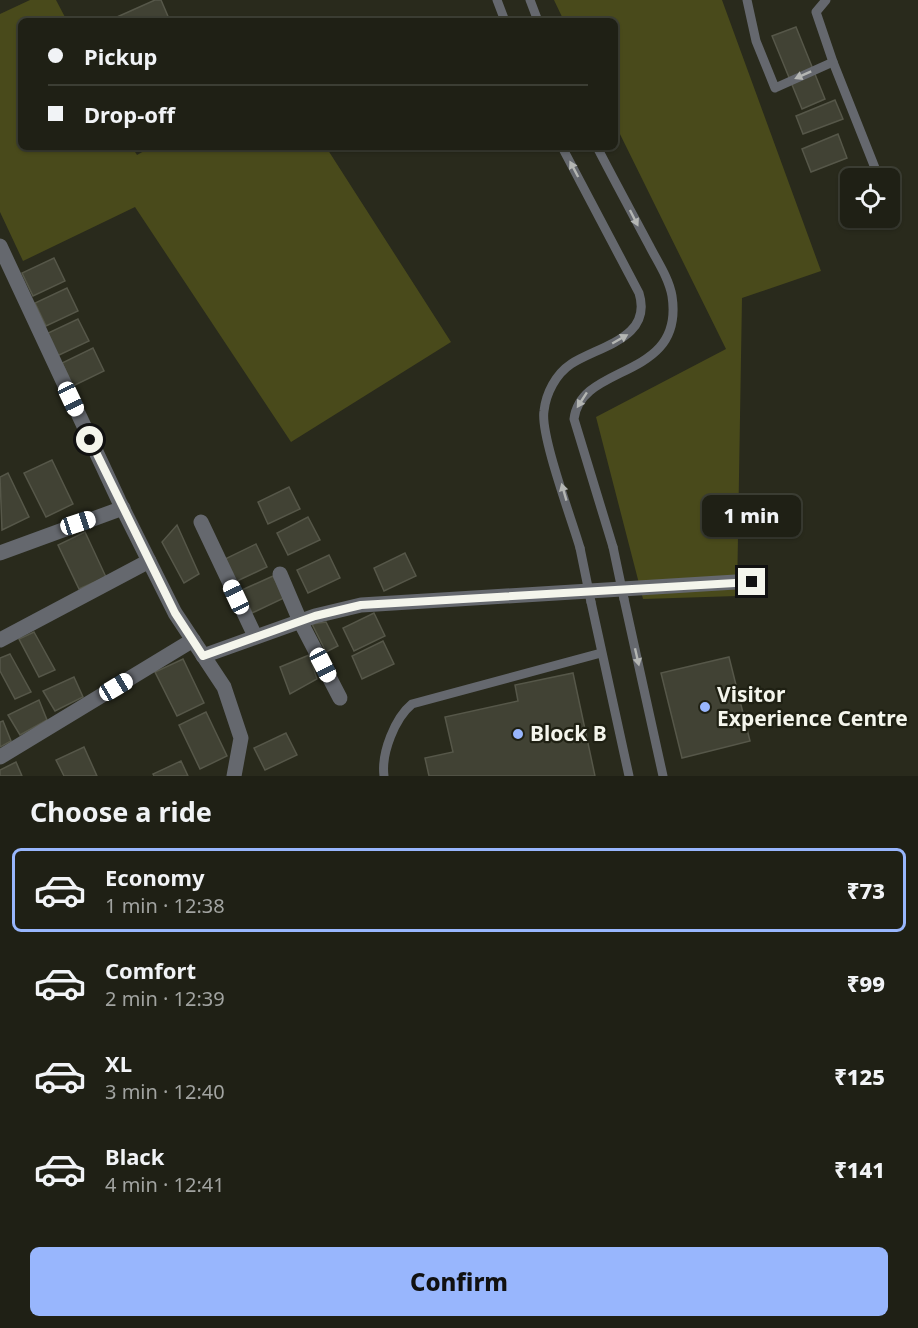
<!DOCTYPE html>
<meta charset="utf-8">
<style>
body{margin:0;font-family:"Noto Sans",sans-serif;background:#27281e;color:#f1f3f6;height:100vh;display:flex;flex-direction:column;font-size:22px;white-space:nowrap}
*{box-sizing:border-box;margin:0}
p{font-size:20px;color:#a1a3a0}
.icon{flex:none;width:33px;height:33px;fill:none;stroke:currentColor;stroke-width:2;stroke-linecap:round;stroke-linejoin:round}
.map{position:relative;height:776px;overflow:hidden}
.drawer{display:flex;flex-direction:column;background:#1f2015;flex:1}
.drawer>*{flex:none}
.top-card{position:absolute;left:18px;top:18px;width:600px;height:132px;border-radius:9px;box-shadow:0 2px 4px #0004,0 0 0 2px #3c3e34;display:grid;align-content:center;height:132px;padding:0 30px;background:#1f2015}
.buttons{position:absolute;left:840px;top:168px;display:grid;gap:12px}
.buttons a{display:grid;place-items:center;width:60px;height:60px;border-radius:9px;background:#1f2015;box-shadow:0 2px 4px #0004,0 0 0 2px #3c3e34;font-size:30px}
.end{position:absolute;width:27px;height:27px;margin:-14px;border:8px solid #f4f5ec;background:#111;box-shadow:0 0 0 3px #111}
.from{border-radius:50%}
.bubble{position:absolute;height:42px;border-radius:9px;background:#1f2015;box-shadow:0 2px 4px #0004,0 0 0 2px #3c3e34;font-size:20px;font-weight:800;line-height:42px;text-align:center}
.car{position:absolute;width:18px;height:36px;margin:-18px -9px;border-radius:8px;box-shadow:0 0 4px 2px #0007;background:linear-gradient(#fff 24%,#345 0 40%,#fff 0 76%,#345 0 86%,#fff 0)}
.top-card b{display:flex;align-items:center;gap:21px;height:57px;font-size:22px}
.top-card b+b{border-top:2px solid #3c3e34}
.top-card i{width:15px;height:15px;background:#f1f3f6}
ul{padding:0;list-style:none}
li{display:flex;align-items:center;gap:18px;height:84px;margin:0 12px 9px;padding:0 18px;border:3px solid transparent;border-radius:9px}
li div{flex:1}
li b{display:block;font-size:22px}
li em{font-style:normal;font-weight:800}
li.current{border-color:#98b6fd}
li>.icon{width:54px;height:54px;stroke-width:1.5}
h2{padding:0 30px;font-size:27px;line-height:72px}
.action{display:flex;gap:12px;margin-top:auto;padding:12px 30px}
.action a{flex:1;height:69px;border-radius:9px;background:#98b6fd;color:#111;font-size:24px;font-weight:800;line-height:69px;text-align:center}
.map>svg:first-child{display:block}
.green{fill:#494a1b}
.building{fill:#414234;stroke:#565749;stroke-width:1.5}
.lines{fill:none;stroke-linecap:round;stroke-linejoin:round}
.service{stroke:#65686e;stroke-width:9}
.minor{stroke:#65686e;stroke-width:15}
.service-bridge{stroke:#65686e;stroke-width:9}
.oneway{fill:#b4b6b3}
.route{stroke:#f4f5ec;stroke-width:8}
.poi-dot{fill:#98b6fd;stroke:#1f2013;stroke-width:2}
.labels{text-anchor:middle;stroke-width:4.5;stroke-linejoin:round;paint-order:stroke}
.poi-label{font-size:21px;font-weight:bold;fill:#f4f5ec;stroke:#1f2013;text-anchor:start}
</style>
<div class="map">
<svg width="918" height="776" viewBox="0 0 918 776">
<rect width="100%" height="100%" fill="#292a1c"/>
<g class="green">
<polygon points="30,0 56,0 67,21 21,21 21,147 132,147 137,155 151,147 326,147 451,342 291,442 135,207 23,261 0,212 0,14"/>
<polygon points="554,0 722,0 821,271 742,298 737,596 643,599 596,417 726,349 615,124 615,21 564,21"/>
</g>
<g class="building">
<polygon points="155,0 161,0 170,21 108,21"/>
<polygon points="796,27 825,99 802,109 772,36"/>
<polygon points="835,100 843,119 803,134 796,116"/>
<polygon points="838,134 847,158 811,172 802,149"/>
<polygon points="54,258 65,281 33,296 22,273"/>
<polygon points="67,288 78,311 46,326 35,303"/>
<polygon points="78,319 89,341 57,356 46,334"/>
<polygon points="93,348 104,371 73,386 62,363"/>
<polygon points="52,460 73,504 46,517 24,473"/>
<polygon points="8,473 29,517 2,530 0,477"/>
<polygon points="289,487 300,509 268,524 258,502"/>
<polygon points="308,517 320,540 288,555 277,533"/>
<polygon points="177,525 199,574 184,583 162,542"/>
<polygon points="85,532 106,577 79,589 58,545"/>
<polygon points="256,544 267,567 235,582 225,559"/>
<polygon points="405,553 416,576 384,591 374,568"/>
<polygon points="329,555 340,578 308,593 297,570"/>
<polygon points="273,576 284,598 252,613 242,590"/>
<polygon points="374,613 385,636 354,651 343,628"/>
<polygon points="326,622 338,646 326,652 312,624"/>
<polygon points="34,632 55,670 39,677 19,639"/>
<polygon points="383,641 394,664 362,679 352,656"/>
<polygon points="10,654 31,692 15,699 0,671 0,658"/>
<polygon points="309,655 317,679 290,694 280,667"/>
<polygon points="729,657 750,741 682,758 661,673"/>
<polygon points="183,659 204,703 177,716 155,672"/>
<polygon points="573,673 595,776 429,776 425,758 453,752 445,717 518,701 515,685"/>
<polygon points="74,677 83,697 55,711 43,691"/>
<polygon points="39,700 47,720 20,735 8,715"/>
<polygon points="206,712 227,756 200,769 179,725"/>
<polygon points="3,721 11,741 0,747 0,722"/>
<polygon points="286,733 297,755 265,770 254,748"/>
<polygon points="84,747 97,776 64,776 56,760"/>
<polygon points="181,761 188,776 154,776 153,774"/>
<polygon points="16,762 22,776 0,776 0,770"/>
</g>
<g class="lines">
<g class="service">
<polyline points="497,0 505,21"/>
<polyline points="530,0 538,21"/>
<polyline points="747,0 756,41 775,88 833,62 816,12 826,0"/>
<polyline points="833,62 879,178"/>
<path d="M562,147L639,293C653,338 599,346 571,364C556,374 546,393 544,411C540,435 572,520 580,548"/>
<path d="M597,147C614,180 632,213 649,245C657,261 669,278 672,296C685,381 581,362 574,419L613,547"/>
<polyline points="624,599 663,776"/>
<polyline points="591,602 629,776"/>
<path d="M384,776C381,753 395,718 412,704L601,653"/>
</g>
<g class="minor">
<polyline points="0,246 119,501 175,613 224,687 241,738 234,776"/>
<polyline points="201,522 255,636"/>
<polyline points="0,553 123,508"/>
<polyline points="280,574 300,621 340,698"/>
<polyline points="0,640 149,561"/>
<polyline points="203,656 315,616 361,605 752,581"/>
<polyline points="0,757 193,640"/>
</g>
<g class="service-bridge">
<polyline points="613,547 624,599"/>
<polyline points="580,548 591,602"/>
</g>
</g>
<defs><path id="oneway-solid" d="M-6-.8H1V-3.2L6.5 0L1 3.2V.8H-6Z" transform="scale(1.5)"/></defs>
<g class="oneway">
<use href="#oneway-solid" transform="translate(803 75) rotate(156)"/>
<use href="#oneway-solid" transform="translate(574 169) rotate(-118)"/>
<use href="#oneway-solid" transform="translate(634 218) rotate(63)"/>
<use href="#oneway-solid" transform="translate(620 339) rotate(-30)"/>
<use href="#oneway-solid" transform="translate(582 400) rotate(123)"/>
<use href="#oneway-solid" transform="translate(564 492) rotate(-106)"/>
<use href="#oneway-solid" transform="translate(637 657) rotate(77)"/>
</g>
<g class="lines">
<polyline class="route" points="90,440 175,613 203,656 315,616 361,605 752,582"/>
</g>
<g class="poi-dot">
<circle cx="705" cy="707" r="6"/>
<circle cx="518" cy="734" r="6"/>
</g>
<g class="labels">
<g class="poi-label">
<text x="717" y="702">Visitor<tspan x="717" dy="24">Experience Centre</tspan></text>
<text x="530" y="741">Block B</text>
</g>
</g>
</svg>
<div class="buttons">
<a><svg class="icon" aria-label="locate" viewBox="0 0 24 24"><circle cx="12" cy="12" r="6"/><path d="M12 2v4M12 18v4M2 12h4M18 12h4"/></svg></a>
</div>
<i class="end from" style="left:90px;top:440px"></i>
<i class="end" style="left:752px;top:582px"></i>
<div class="bubble" style="left:702px;top:495px;width:99px">1 min</div>
<i class="car" style="left:71px;top:399px;rotate:155deg"></i>
<i class="car" style="left:78px;top:523px;rotate:72deg"></i>
<i class="car" style="left:236px;top:597px;rotate:335deg"></i>
<i class="car" style="left:323px;top:665px;rotate:153deg"></i>
<i class="car" style="left:116px;top:687px;rotate:59deg"></i>
<div class="top-card">
<b><i class="from"></i>Pickup</b>
<b><i></i>Drop-off</b>
</div>
</div>
<section class="drawer">
<h2>Choose a ride</h2>
<ul>
<li class="current"><svg class="icon" aria-label="car" viewBox="0 0 24 24"><path d="M5 17H2v-5l4-1 3-4h7l3 4 3 1v5h-3M9 17h6M6 11h13"/><circle cx="7" cy="17" r="2"/><circle cx="17" cy="17" r="2"/></svg><div><b>Economy</b><p>1 min · 12:38</p></div><em>₹73</em></li>
<li><svg class="icon" aria-label="car" viewBox="0 0 24 24"><path d="M5 17H2v-5l4-1 3-4h7l3 4 3 1v5h-3M9 17h6M6 11h13"/><circle cx="7" cy="17" r="2"/><circle cx="17" cy="17" r="2"/></svg><div><b>Comfort</b><p>2 min · 12:39</p></div><em>₹99</em></li>
<li><svg class="icon" aria-label="car" viewBox="0 0 24 24"><path d="M5 17H2v-5l4-1 3-4h7l3 4 3 1v5h-3M9 17h6M6 11h13"/><circle cx="7" cy="17" r="2"/><circle cx="17" cy="17" r="2"/></svg><div><b>XL</b><p>3 min · 12:40</p></div><em>₹125</em></li>
<li><svg class="icon" aria-label="car" viewBox="0 0 24 24"><path d="M5 17H2v-5l4-1 3-4h7l3 4 3 1v5h-3M9 17h6M6 11h13"/><circle cx="7" cy="17" r="2"/><circle cx="17" cy="17" r="2"/></svg><div><b>Black</b><p>4 min · 12:41</p></div><em>₹141</em></li>
</ul>
<div class="action"><a>Confirm</a></div>
</section>
